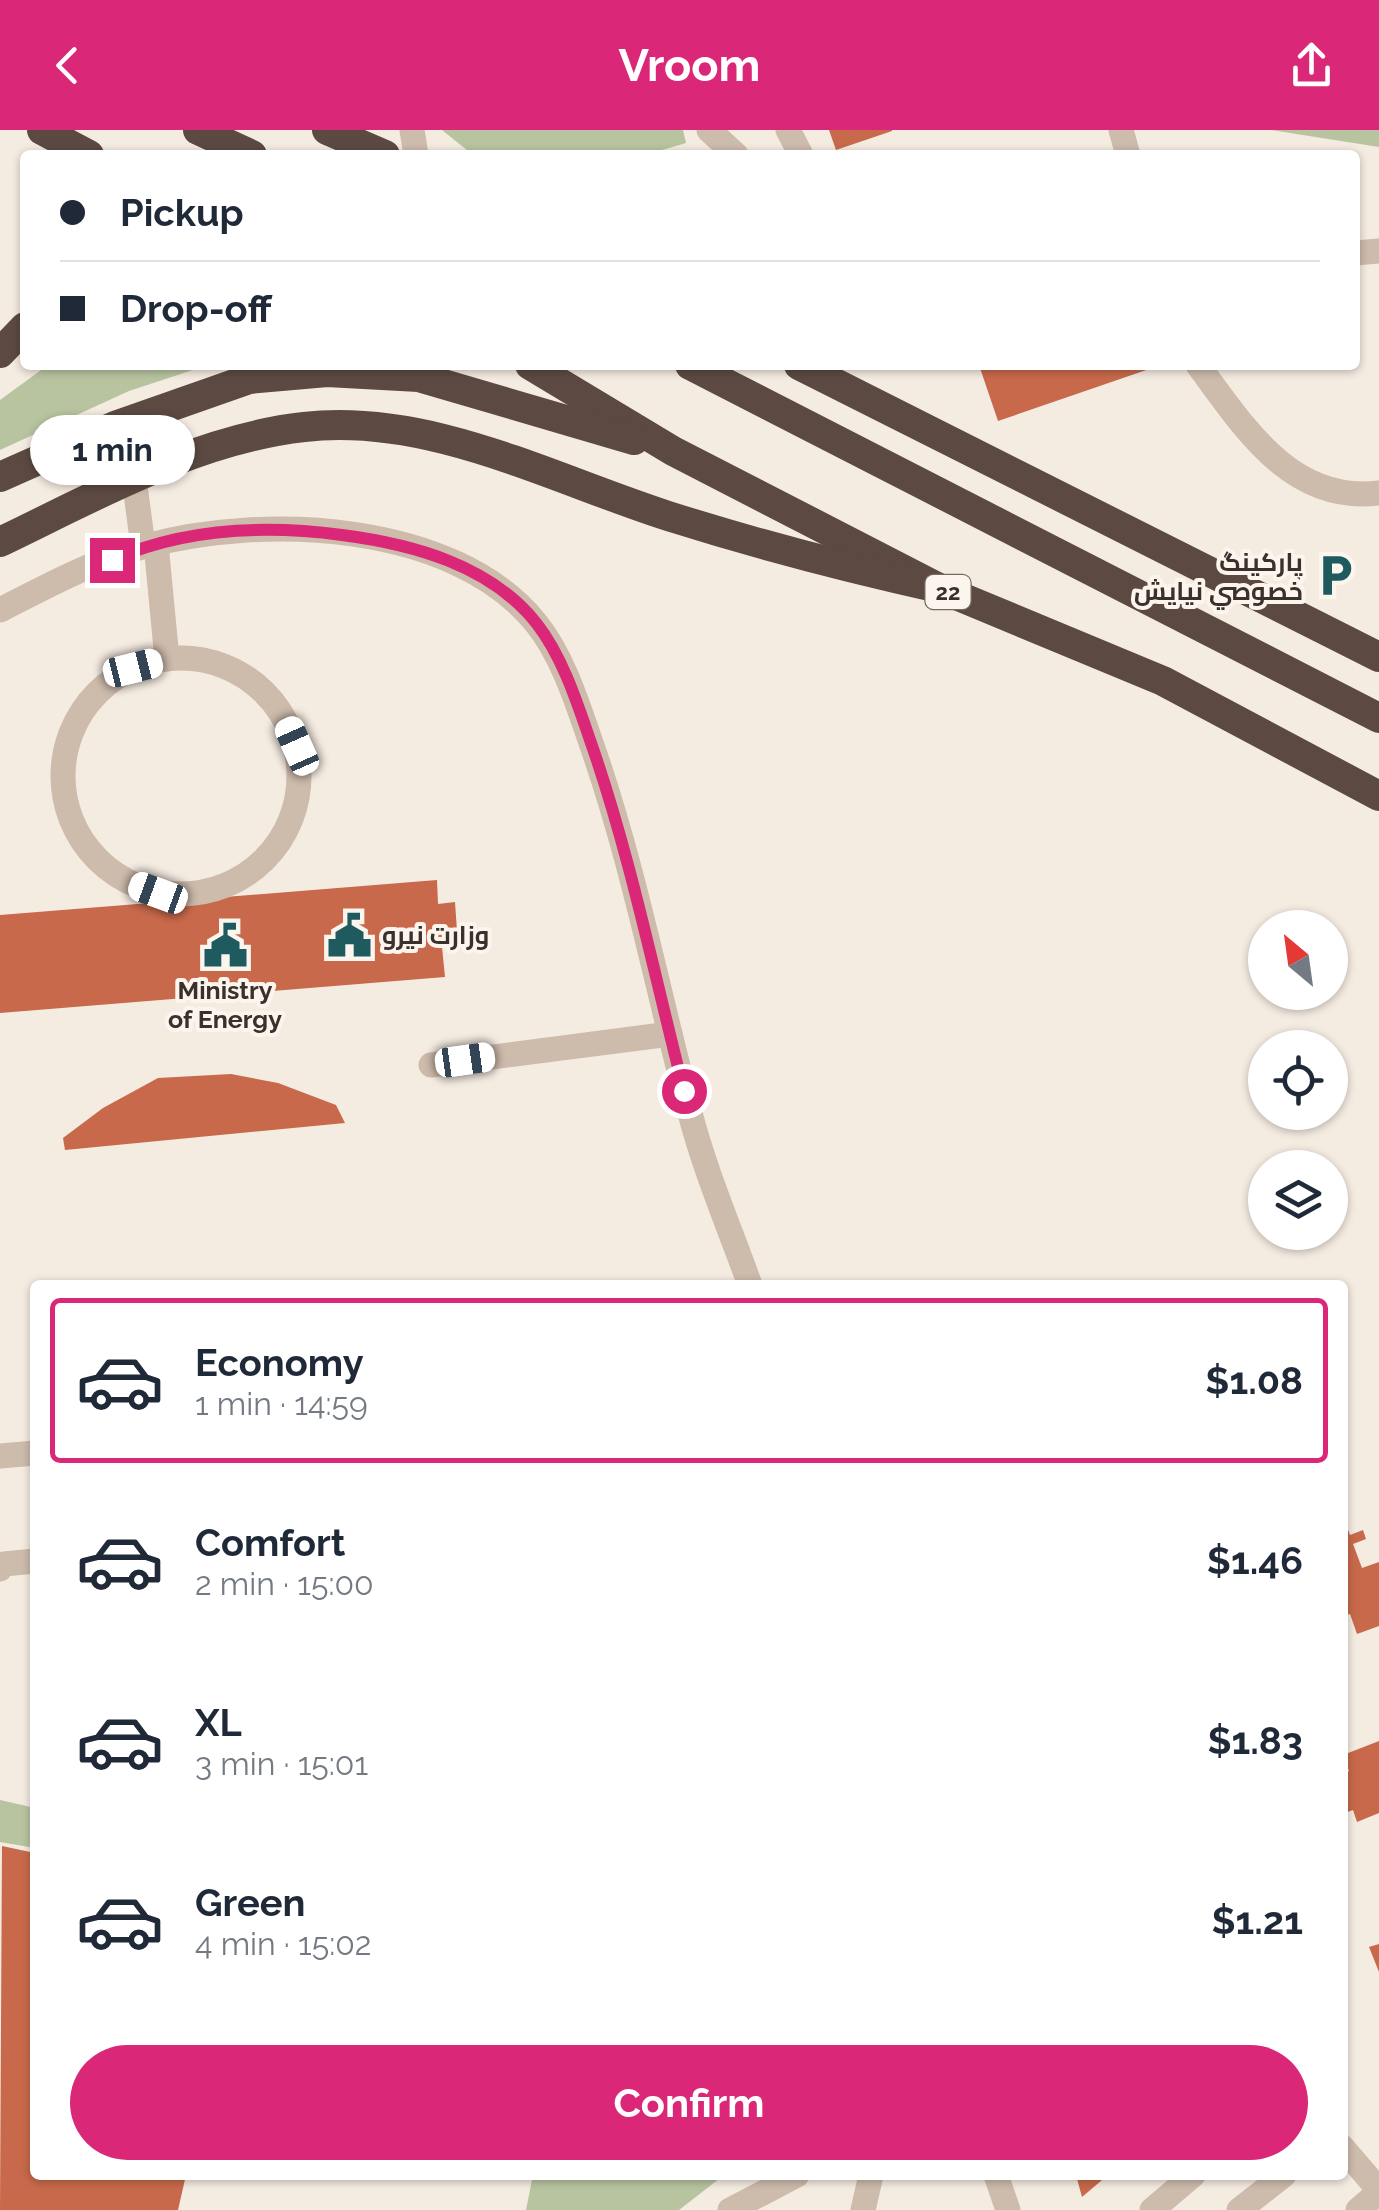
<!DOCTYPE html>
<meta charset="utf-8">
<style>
body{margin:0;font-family:Raleway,Cairo,sans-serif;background:#f2f2f3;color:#1f2937;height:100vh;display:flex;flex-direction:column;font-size:38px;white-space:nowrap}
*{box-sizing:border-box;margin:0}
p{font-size:32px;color:#747a83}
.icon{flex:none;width:55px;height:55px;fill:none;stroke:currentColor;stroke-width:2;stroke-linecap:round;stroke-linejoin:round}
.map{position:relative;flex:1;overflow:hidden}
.drawer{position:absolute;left:30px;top:1150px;width:1318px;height:900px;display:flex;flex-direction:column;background:#fff;border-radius:10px;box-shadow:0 2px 8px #0004}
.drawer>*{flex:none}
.banner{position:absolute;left:20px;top:20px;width:1340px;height:220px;border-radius:10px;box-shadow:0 2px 8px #0004;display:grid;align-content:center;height:220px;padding:0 40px;background:#fff}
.needle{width:65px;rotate:331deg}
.buttons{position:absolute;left:1248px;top:780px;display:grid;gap:20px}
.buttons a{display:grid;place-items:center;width:100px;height:100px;border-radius:50%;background:#fff;box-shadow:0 2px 8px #0004;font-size:50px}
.end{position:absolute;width:45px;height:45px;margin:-22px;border:12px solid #db2777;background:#fff;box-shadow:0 0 0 5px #fff}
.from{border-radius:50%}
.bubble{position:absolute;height:70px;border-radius:35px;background:#fff;box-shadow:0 2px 8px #0004;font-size:32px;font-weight:700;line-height:70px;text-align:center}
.car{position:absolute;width:30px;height:60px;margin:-30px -15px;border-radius:12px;box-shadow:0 0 8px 2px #0007;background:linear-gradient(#fff 24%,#345 0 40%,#fff 0 76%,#345 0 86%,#fff 0)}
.banner b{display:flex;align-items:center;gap:35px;height:95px;font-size:38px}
.banner b+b{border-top:2px solid #e0e1e3}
.banner i{width:25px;height:25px;background:#1f2937}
ul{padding:18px 0 0;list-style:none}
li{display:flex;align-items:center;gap:30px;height:165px;margin:0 20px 15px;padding:0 20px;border:5px solid transparent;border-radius:10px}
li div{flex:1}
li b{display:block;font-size:38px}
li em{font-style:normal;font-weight:700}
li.active{border-color:#db2777}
li>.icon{width:90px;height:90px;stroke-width:1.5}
.action{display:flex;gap:20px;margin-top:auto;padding:20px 40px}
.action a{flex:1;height:115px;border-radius:60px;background:#db2777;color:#fff;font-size:40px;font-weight:700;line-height:115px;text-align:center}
header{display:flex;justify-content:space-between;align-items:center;height:130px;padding:0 40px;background:#db2777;color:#fff;font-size:45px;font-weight:700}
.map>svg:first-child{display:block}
.green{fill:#b8c4a0}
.building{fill:#c8694b}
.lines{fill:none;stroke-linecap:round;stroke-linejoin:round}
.minor{stroke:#cdbbac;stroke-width:25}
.highway{stroke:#5c4a42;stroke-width:30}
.route{stroke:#db2777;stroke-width:12}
.labels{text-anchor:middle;stroke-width:8;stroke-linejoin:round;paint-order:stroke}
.shield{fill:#fbf5ee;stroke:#756b66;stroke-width:2.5}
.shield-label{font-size:22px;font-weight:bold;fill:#3b302b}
.poi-label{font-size:25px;font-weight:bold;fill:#3b302b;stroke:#fbf5ee;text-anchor:end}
</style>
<header><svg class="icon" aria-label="back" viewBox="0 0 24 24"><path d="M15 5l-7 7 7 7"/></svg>Vroom<svg class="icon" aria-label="share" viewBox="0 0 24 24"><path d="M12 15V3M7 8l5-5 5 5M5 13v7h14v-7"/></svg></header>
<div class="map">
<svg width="1379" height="2080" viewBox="0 0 1379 2080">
<rect width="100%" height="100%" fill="#f4ebe1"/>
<g class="green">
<polygon points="442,0 683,0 686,13 645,25 473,25"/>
<polygon points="1271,0 1379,0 1379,17"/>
<polygon points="48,235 208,235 129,261 0,320 0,270"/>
<polygon points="0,1670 35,1678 35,1718 0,1712"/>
<polygon points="533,2045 724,2045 679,2080 526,2080"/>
</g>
<g class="building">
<polygon points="829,0 892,0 892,1 836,20"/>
<polygon points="979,235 1158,235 1158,236 998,291"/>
<polygon points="437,750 438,774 455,772 458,816 442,817 445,847 0,883 0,785"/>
<polygon points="231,944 278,953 336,975 345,993 65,1020 63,1008 103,978 158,948"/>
<polygon points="1345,1392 1350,1405 1363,1400 1366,1409 1353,1414 1362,1438 1379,1432 1379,1496 1357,1504 1350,1484 1342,1486"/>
<polygon points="1379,1611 1379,1683 1357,1692 1353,1680 1342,1684 1342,1644 1349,1641 1343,1625"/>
<polygon points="2,1716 35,1723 35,2045 186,2045 178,2080 0,2080"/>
<polygon points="1379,1814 1379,1842 1369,1817"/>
<polygon points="1076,2045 1108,2045 1082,2067"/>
</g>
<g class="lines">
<g class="minor">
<polyline points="412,0 416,25"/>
<polyline points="709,0 736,25"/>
<polyline points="788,0 801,25"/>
<polyline points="1121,0 1128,25"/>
<polyline points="1355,123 1379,121"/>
<path d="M1198,235C1244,297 1291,374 1379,363"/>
<polyline points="134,348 143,416"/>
<polyline points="156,414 167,529"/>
<path d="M0,480C45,457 97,429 146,416C262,384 454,391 536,493C562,525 577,572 590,610C633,731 657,859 690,983C705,1041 730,1099 750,1155"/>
<circle cx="181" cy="646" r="118"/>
<polyline points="431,935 670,904"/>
<polyline points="0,1326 35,1323"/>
<polyline points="0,1439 4,1434 35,1431"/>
<polyline points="1342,2017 1379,2060"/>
<polyline points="996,2045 1008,2080"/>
<polyline points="730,2080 797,2045"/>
<polyline points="863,2080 871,2045"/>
<polyline points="1152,2080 1193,2045"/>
<polyline points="1239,2080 1284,2045"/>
<polyline points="1358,2080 1379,2062"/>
</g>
<g class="highway">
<polyline points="42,0 89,25"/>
<polyline points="198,0 252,25"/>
<polyline points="327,0 385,25"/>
<polyline points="0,223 25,197"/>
<polyline points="530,235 673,321 939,458 1163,551 1379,666"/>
<polyline points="690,235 1379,588"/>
<polyline points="799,235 1379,527"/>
<polyline points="0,347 115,296 249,249 327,242 419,247 634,310"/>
<path d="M0,412C96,366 196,309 304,297C430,283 550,348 668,386C757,414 848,438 939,458"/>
</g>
</g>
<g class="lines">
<path class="route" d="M112,430C184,398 266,395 342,405C412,414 491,435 537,494C562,526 577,572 590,610C630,724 654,844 684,961"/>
</g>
<defs>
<symbol id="parking-bare" viewBox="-9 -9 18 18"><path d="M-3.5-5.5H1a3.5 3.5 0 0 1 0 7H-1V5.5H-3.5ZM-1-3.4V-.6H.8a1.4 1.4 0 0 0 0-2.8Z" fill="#1f5a5e" stroke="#fbf5ee" stroke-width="2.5" paint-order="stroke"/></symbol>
<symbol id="civic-bare" viewBox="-9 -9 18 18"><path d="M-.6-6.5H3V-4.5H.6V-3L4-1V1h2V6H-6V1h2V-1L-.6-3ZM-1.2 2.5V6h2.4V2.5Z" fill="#1f5a5e" stroke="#fbf5ee" stroke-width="2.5" paint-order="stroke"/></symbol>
</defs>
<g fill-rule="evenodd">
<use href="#parking-bare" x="1304" y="414" width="63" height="63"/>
<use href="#civic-bare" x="318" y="774" width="63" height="63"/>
<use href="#civic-bare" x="194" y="784" width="63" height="63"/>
</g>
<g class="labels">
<rect class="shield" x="925.5" y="445" width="45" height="34" rx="8"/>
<g class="shield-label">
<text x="948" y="470">22</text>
</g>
<g class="poi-label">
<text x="1303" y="441">پاركينگ<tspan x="1303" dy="29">خصوصي نيايش</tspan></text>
<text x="382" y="814" text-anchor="start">وزارت نیرو</text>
<text x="225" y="869" text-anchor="middle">Ministry<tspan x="225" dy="29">of Energy</tspan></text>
</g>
</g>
</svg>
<div class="buttons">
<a><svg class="needle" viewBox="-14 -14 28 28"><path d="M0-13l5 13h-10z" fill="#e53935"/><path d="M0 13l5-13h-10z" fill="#747a83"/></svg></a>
<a><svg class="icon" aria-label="locate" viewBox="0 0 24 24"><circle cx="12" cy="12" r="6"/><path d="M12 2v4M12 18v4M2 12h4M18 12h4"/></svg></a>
<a><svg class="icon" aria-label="layers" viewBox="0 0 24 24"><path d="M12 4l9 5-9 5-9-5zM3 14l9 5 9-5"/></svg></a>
</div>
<i class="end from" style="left:684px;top:961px"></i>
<i class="end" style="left:112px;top:430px"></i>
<div class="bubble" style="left:30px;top:285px;width:165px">1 min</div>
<i class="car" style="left:133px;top:538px;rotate:76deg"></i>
<i class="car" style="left:297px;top:616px;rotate:336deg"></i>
<i class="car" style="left:158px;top:763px;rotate:290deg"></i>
<i class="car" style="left:465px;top:930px;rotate:82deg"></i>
<div class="banner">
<b><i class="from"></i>Pickup</b>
<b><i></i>Drop-off</b>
</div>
<section class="drawer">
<ul>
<li class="active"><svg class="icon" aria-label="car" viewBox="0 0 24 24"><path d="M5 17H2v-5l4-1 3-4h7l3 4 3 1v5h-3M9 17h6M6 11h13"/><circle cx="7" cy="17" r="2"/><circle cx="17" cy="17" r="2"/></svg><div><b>Economy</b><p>1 min · 14:59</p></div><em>$1.08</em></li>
<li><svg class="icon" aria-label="car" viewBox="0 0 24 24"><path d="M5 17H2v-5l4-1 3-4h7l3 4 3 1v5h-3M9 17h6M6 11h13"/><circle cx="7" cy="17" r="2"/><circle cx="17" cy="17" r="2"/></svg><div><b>Comfort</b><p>2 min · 15:00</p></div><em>$1.46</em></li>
<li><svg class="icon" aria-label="car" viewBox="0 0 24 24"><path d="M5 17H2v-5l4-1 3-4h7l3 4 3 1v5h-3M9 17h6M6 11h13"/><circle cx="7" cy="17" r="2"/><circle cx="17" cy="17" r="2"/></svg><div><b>XL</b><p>3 min · 15:01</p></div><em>$1.83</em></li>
<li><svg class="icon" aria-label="car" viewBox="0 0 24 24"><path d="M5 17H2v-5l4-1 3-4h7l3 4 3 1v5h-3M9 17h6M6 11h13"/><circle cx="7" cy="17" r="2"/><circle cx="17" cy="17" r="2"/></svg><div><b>Green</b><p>4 min · 15:02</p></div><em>$1.21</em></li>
</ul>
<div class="action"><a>Confirm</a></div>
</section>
</div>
